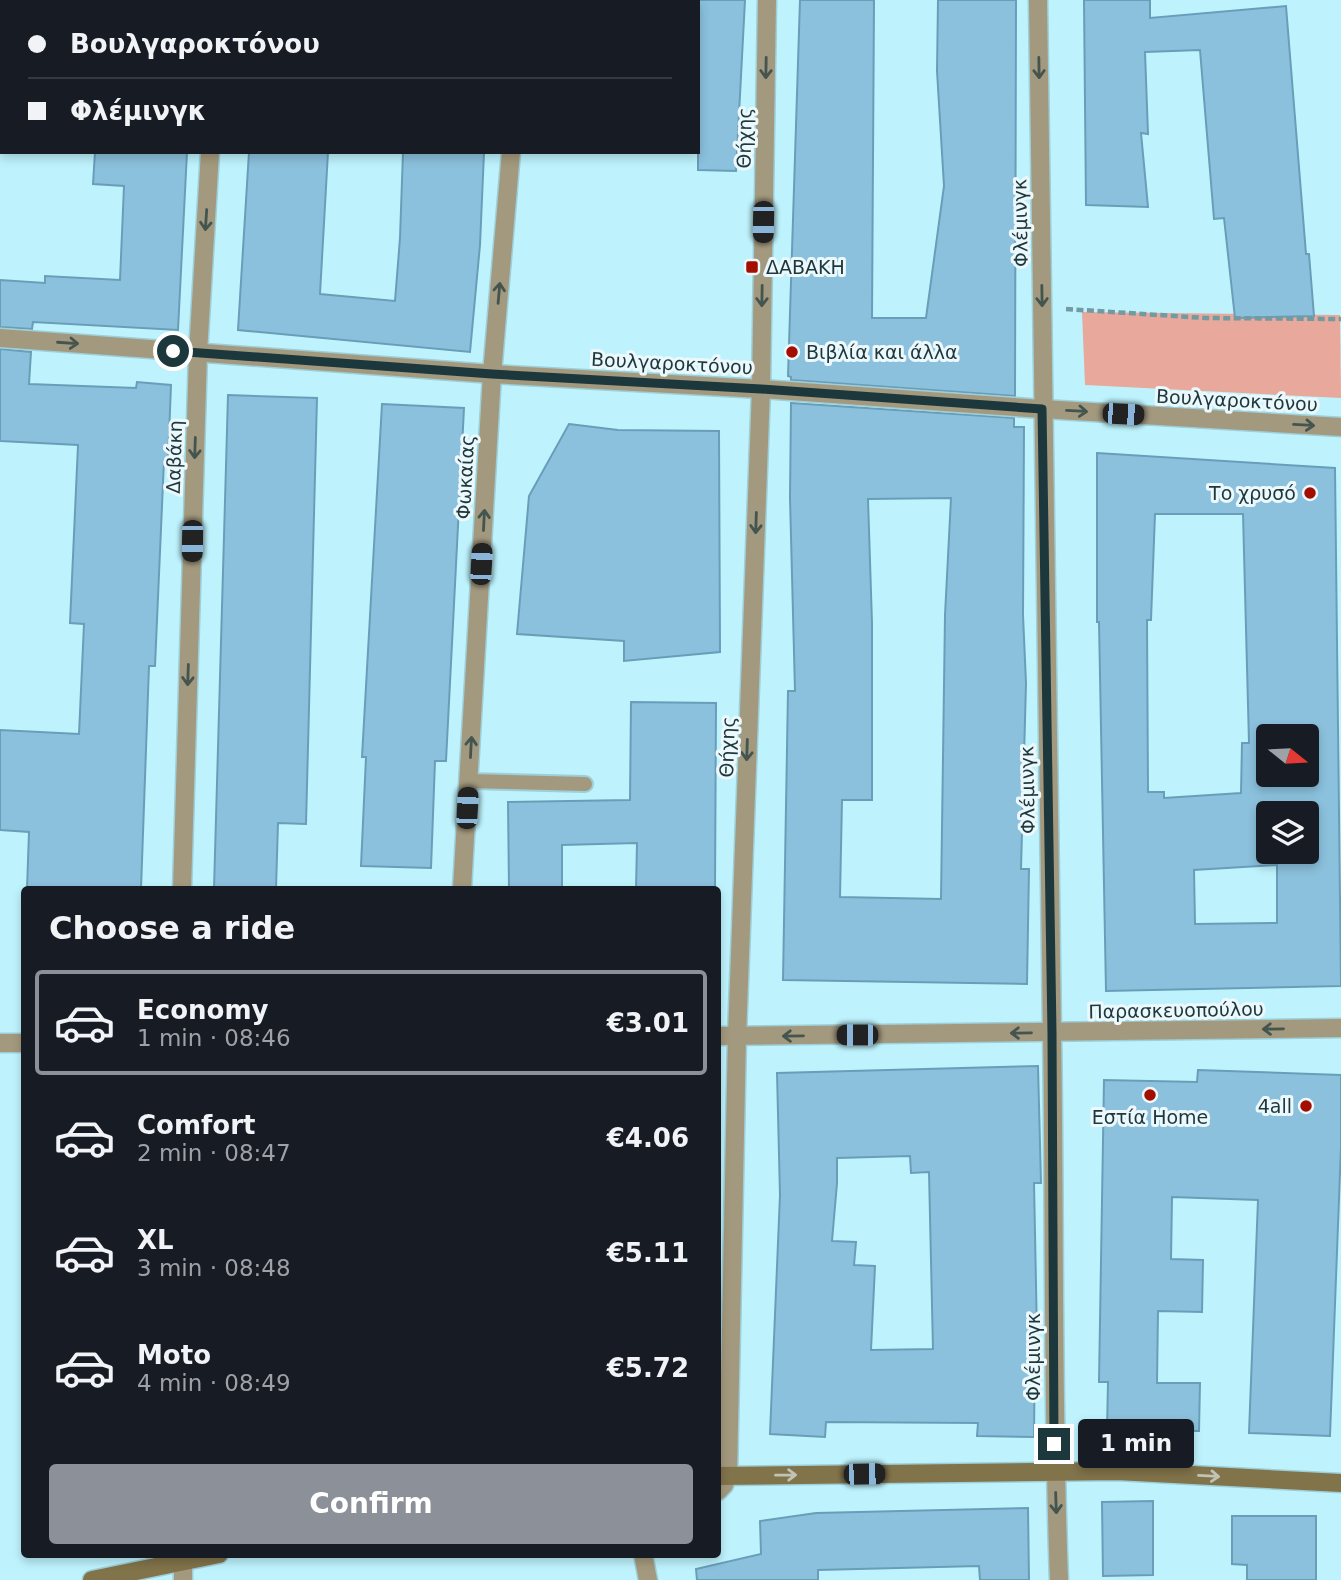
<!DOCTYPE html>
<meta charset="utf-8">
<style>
body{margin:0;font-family:"DejaVu Sans",sans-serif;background:#242831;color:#f1f3f6;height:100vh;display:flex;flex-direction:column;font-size:26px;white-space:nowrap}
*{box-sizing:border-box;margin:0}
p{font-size:23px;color:#9ea1a6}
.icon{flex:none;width:38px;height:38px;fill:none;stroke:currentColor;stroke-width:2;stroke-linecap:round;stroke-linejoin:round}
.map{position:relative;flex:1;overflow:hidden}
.side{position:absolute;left:21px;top:886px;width:700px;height:672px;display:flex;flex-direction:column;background:#171b24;border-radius:7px;box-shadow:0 4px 10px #0003}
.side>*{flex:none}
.guide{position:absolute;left:0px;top:0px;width:700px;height:154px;box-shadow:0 4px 10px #0003;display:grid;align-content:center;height:154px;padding:0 28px;background:#171b24}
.needle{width:46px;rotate:108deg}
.fabs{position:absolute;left:1256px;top:724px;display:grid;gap:14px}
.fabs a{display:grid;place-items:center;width:63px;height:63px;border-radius:7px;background:#171b24;box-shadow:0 4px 10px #0003;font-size:35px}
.end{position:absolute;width:32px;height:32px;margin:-16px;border:9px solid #1c383d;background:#fff;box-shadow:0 0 0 4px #fff}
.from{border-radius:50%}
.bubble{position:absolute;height:49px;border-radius:7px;background:#171b24;box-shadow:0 4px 10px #0003;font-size:23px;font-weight:800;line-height:49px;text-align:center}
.car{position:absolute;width:21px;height:42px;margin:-21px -10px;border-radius:9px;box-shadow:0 0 5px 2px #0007;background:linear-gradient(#222 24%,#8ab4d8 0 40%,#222 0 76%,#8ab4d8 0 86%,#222 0)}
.guide b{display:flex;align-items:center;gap:24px;height:66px;font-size:26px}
.guide b+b{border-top:2px solid #363941}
.guide i{width:18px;height:18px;background:#f1f3f6}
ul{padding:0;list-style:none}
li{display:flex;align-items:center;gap:21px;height:105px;margin:0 14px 10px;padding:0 14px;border:4px solid transparent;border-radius:7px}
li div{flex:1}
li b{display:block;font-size:26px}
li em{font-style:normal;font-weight:800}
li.selected{border-color:#8c9099}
li>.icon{width:63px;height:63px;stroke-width:1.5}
h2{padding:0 28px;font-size:32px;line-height:84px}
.cta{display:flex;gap:14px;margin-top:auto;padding:14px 28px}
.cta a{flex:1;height:80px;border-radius:7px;background:#8c9099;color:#fff;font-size:28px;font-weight:800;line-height:80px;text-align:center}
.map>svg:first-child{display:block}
.green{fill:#e9a89c}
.building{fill:#8bc1dd;stroke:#699eb9;stroke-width:2;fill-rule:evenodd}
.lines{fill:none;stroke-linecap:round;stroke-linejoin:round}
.service-casing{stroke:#9eced7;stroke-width:18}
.minor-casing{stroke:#9eced7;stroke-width:21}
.tertiary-casing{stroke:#9eced7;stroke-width:21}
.secondary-casing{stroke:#9eced7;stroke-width:21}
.path{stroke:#719aa1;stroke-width:4.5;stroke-dasharray:7 3.5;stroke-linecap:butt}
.service{stroke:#a3997e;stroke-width:14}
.minor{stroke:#a3997e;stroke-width:18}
.tertiary{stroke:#a3997e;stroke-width:18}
.secondary{stroke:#81734a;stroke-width:18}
.oneway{stroke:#445550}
.oneway2{stroke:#c1c3b4}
.route{stroke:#1c383d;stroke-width:9}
.poi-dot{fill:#a30e00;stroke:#ecf8fb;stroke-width:2.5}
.labels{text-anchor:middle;stroke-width:6;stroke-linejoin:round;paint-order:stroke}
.street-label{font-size:19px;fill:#1c383d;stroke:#ecf8fb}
.poi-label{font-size:19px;fill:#1c383d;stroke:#ecf8fb;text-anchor:start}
</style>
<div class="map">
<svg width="1341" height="1580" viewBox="0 0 1341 1580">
<rect width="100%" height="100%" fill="#bef3fd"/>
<polygon class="green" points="1082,312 1340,315 1341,398 1085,385"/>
<g class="building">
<polygon points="698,0 745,0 736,171 698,170"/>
<polygon points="800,0 874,0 872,318 926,318 944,186 937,71 938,0 1016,0 1015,396 791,380 791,377 788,376"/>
<polygon points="1084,0 1150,0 1150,18 1286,6 1306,254 1309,254 1314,316 1235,318 1224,218 1214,219 1200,50 1145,52 1148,134 1141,133 1148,207 1086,205"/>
<polygon points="95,152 187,152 178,330 33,322 32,329 0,327 0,280 45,283 45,276 120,280 124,186 93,184"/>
<polygon points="249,152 328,152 320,294 395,301 400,238 403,152 484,152 480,245 470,352 238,330"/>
<polygon points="0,349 31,352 29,384 136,388 137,382 171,385 168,461 164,460 155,666 149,666 141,889 27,889 29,832 0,830 0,730 79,734 84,624 70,623 78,445 0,441"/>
<polygon points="228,395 317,398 306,824 278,823 276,889 214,889"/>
<path d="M791,403L1014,418V427H1024L1023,615L1026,683L1021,869H1029L1027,984L783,980L788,691H795L790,498ZM951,498L945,615L941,899L840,897L842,800H872V623L868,499Z"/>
<polygon points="382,404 464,408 446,761 435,761 431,868 361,866 366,757 362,757"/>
<polygon points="569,424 618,430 719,431 720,652 624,661 624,641 517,634 529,496"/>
<path d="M1097,453L1335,468L1341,986L1106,991L1099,622H1097ZM1155,514H1243L1249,743H1242L1241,793L1164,798V792H1148L1147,620H1151ZM1269,737H1307V775H1269ZM1269,814H1307V852H1269ZM1277,865V923L1195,924L1194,870Z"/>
<polygon points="631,702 716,703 715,889 636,889 637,843 562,845 562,889 509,889 508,802 630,800"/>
<path d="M1038,1066L1041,1183H1034L1037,1335H1035L1034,1437L977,1436L978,1423L826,1422L825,1437L770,1434L780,1195L777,1073ZM910,1156L911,1173L929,1172L933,1349L871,1350L875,1266L854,1265L856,1242L832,1241L837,1183V1158Z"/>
<polygon points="1198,1070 1341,1075 1341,1146 1330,1436 1249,1433 1258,1200 1172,1197 1171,1259 1203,1260 1202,1312 1158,1311 1157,1383 1200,1383 1199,1431 1107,1430 1108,1382 1099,1382 1104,1080 1197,1082"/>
<polygon points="1153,1501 1153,1575 1103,1576 1102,1502"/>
<polygon points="1028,1508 1029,1580 980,1580 979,1566 818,1570 818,1580 697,1580 696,1569 761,1554 760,1521 816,1513"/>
<polygon points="1232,1516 1316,1516 1316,1580 1247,1580 1247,1565 1232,1564"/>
</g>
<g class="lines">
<defs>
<polyline id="service" points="469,781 585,784"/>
<g id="minor">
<path d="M1038,0C1042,344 1046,688 1052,1032C1055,1215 1052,1397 1059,1580"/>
<polyline points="220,2 220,0"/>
<polyline points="523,2 523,0"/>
<polyline points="0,338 492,374 761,389 1042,409 1341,427"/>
<polyline points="182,889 198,353 210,152"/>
<polyline points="462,889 492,374 511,152"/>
<polyline points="183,1554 183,1580"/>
</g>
<g id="tertiary">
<polyline points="718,1036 1341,1028"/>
<polyline points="0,1043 24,1043"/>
<polyline points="718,1491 724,1485 728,1475 737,1036 761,389 767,0"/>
<polyline points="643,1554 648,1580"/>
</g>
<g id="secondary">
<polyline points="718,1476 1117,1471 1341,1483"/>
<polyline points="92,1580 219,1554"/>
</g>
</defs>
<use href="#service" class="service-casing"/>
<use href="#minor" class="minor-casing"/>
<use href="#tertiary" class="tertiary-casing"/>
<use href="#secondary" class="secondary-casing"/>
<polyline class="path" points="1066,309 1205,318 1341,319"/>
<use href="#service" class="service"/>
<use href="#minor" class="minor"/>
<use href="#tertiary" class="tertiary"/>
<use href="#secondary" class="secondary"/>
</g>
<defs><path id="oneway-shaft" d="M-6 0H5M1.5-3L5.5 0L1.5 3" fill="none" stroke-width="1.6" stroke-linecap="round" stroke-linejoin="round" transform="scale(1.75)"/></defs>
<g class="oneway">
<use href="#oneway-shaft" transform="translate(766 68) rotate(91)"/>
<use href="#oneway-shaft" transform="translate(1039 68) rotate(89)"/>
<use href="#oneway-shaft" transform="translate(206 220) rotate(94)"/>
<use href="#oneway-shaft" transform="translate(499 293) rotate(-85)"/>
<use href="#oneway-shaft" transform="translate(762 296) rotate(91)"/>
<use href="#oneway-shaft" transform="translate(1042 296) rotate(89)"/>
<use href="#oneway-shaft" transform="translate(68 343) rotate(4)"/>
<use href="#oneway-shaft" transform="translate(1077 411) rotate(3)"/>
<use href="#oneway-shaft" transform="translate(1304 425) rotate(3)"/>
<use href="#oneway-shaft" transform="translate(195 448) rotate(92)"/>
<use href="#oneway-shaft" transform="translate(484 520) rotate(-87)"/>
<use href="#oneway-shaft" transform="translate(756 523) rotate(92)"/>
<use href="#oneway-shaft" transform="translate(188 675) rotate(92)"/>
<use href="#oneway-shaft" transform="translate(471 747) rotate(-87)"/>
<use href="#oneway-shaft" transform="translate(747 750) rotate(92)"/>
<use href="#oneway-shaft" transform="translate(1273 1029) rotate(179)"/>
<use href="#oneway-shaft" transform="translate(1021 1033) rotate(179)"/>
<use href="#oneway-shaft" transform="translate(793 1036) rotate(179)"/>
<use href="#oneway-shaft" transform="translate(1056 1503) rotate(88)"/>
</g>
<g class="oneway2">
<use href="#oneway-shaft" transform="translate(786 1475) rotate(-1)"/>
<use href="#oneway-shaft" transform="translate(1209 1476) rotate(3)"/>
</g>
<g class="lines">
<polyline class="route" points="173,351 492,374 761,389 1042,409 1052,1033 1054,1444"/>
</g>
<g class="poi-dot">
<rect x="745" y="260" width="14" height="14" rx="3.5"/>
<circle cx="792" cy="352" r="7"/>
<circle cx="1310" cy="493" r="7"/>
<circle cx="1150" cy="1095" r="7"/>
<circle cx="1306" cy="1106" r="7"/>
</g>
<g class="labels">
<g class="street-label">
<text transform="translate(744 138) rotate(-89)" y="7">Θήχης</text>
<text transform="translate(1020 223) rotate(-91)" y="7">Φλέμινγκ</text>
<text transform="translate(672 363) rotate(3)" y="7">Βουλγαροκτόνου</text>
<text transform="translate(1237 400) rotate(3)" y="7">Βουλγαροκτόνου</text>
<text transform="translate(174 457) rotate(-88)" y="7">Δαβάκη</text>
<text transform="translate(465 477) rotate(-87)" y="7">Φωκαίας</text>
<text transform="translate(727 747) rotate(-88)" y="7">Θήχης</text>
<text transform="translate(1027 790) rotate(-91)" y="7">Φλέμινγκ</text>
<text transform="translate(1176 1010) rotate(-1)" y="7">Παρασκευοπούλου</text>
<text transform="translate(1033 1357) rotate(-90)" y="7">Φλέμινγκ</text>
</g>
<g class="poi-label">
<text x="766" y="274">ΔΑΒΑΚΗ</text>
<text x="806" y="359">Βιβλία και άλλα</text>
<text x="1296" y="500" text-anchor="end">Το χρυσό</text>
<text x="1292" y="1113" text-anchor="end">4all</text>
<text x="1150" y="1124" text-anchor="middle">Εστία Home</text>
</g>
</g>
</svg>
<div class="fabs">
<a><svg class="needle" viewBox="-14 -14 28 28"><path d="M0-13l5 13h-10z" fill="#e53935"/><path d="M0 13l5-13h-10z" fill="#9ea1a6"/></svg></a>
<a><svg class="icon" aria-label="layers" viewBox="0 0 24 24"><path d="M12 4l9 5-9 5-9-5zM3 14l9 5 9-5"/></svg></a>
</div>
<i class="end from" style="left:173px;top:351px"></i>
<i class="end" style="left:1054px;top:1444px"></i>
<div class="bubble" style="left:1078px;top:1419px;width:116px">1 min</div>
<i class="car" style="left:763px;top:222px;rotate:181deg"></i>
<i class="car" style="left:1123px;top:414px;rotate:93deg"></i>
<i class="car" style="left:192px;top:541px;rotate:181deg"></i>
<i class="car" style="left:481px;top:564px;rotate:3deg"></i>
<i class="car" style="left:467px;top:808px;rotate:3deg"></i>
<i class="car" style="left:857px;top:1035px;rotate:270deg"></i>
<i class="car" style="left:864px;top:1474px;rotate:89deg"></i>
<div class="guide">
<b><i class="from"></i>Βουλγαροκτόνου</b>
<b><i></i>Φλέμινγκ</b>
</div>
<section class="side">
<h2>Choose a ride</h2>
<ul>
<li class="selected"><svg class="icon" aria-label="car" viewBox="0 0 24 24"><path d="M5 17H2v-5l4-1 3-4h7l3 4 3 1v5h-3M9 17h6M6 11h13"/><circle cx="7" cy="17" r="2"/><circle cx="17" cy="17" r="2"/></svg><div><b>Economy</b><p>1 min · 08:46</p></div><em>€3.01</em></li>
<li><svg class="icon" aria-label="car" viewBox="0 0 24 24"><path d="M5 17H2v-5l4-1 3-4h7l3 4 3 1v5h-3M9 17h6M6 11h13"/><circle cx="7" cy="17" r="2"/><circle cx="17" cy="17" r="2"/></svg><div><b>Comfort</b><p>2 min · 08:47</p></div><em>€4.06</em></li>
<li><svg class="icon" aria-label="car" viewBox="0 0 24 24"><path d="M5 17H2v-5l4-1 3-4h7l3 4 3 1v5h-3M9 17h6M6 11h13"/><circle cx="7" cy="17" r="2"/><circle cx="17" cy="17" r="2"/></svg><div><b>XL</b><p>3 min · 08:48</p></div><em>€5.11</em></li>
<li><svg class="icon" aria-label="car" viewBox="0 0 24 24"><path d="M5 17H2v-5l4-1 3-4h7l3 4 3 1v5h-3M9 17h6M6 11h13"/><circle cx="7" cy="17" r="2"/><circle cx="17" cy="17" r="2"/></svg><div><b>Moto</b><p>4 min · 08:49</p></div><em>€5.72</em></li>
</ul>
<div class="cta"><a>Confirm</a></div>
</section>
</div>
